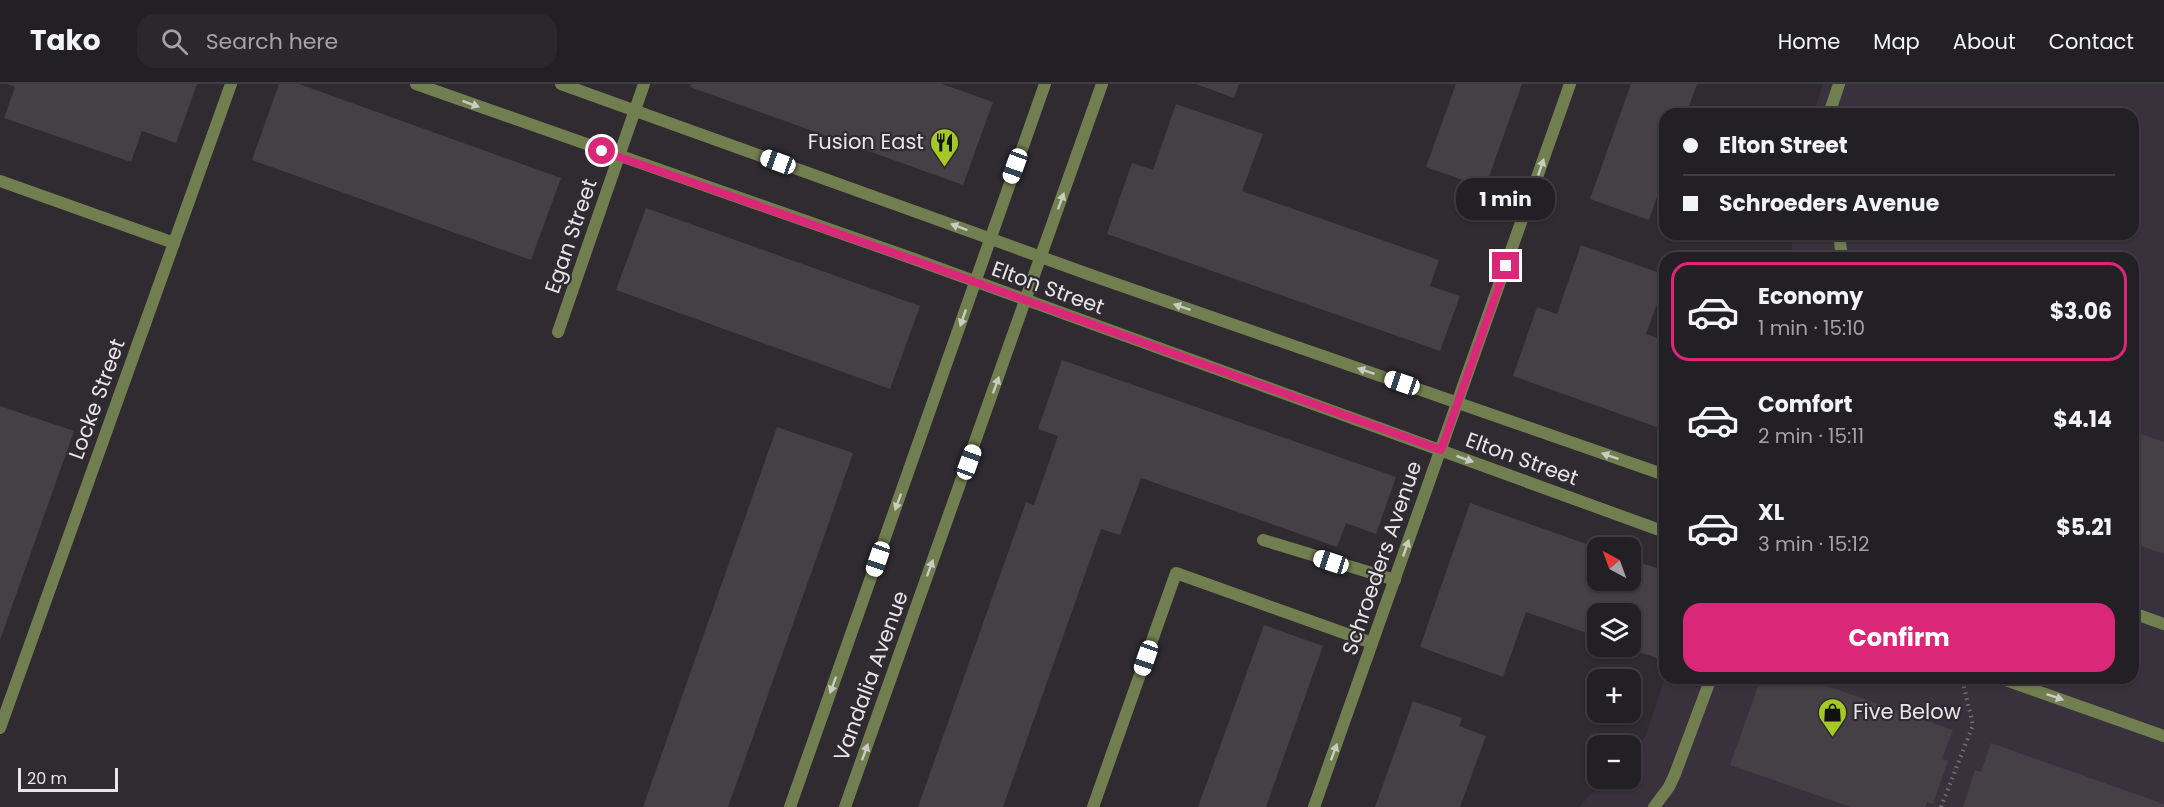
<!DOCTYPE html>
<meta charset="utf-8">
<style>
body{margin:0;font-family:Poppins,sans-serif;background:#2b282d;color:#f1f3f6;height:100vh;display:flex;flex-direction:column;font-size:22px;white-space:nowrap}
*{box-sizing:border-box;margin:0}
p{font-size:20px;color:#a3a3a7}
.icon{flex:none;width:33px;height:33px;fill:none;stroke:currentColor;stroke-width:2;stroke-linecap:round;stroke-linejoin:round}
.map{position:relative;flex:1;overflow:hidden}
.panel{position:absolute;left:1659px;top:168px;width:480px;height:432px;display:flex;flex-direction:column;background:#232025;border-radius:18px;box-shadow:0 2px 4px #0004,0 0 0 2px #403e42}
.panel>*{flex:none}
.guide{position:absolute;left:1659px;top:24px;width:480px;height:132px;border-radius:18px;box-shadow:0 2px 4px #0004,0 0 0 2px #403e42;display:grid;align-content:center;height:132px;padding:0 24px;background:#232025}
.needle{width:39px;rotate:319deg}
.fabs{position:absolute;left:1587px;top:453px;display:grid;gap:12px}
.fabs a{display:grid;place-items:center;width:54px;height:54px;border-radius:12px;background:#232025;box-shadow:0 2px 4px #0004,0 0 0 2px #403e42;font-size:30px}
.scale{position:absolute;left:18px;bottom:15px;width:100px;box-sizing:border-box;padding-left:6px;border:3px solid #e8e5e9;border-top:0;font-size:16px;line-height:21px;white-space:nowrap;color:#e8e5e9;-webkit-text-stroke:4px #2f2b31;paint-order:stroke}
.end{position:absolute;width:27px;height:27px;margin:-14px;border:8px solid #db2777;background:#fff;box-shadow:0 0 0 3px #fff}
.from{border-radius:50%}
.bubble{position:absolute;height:42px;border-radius:18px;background:#232025;box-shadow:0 2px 4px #0004,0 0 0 2px #403e42;font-size:20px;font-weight:700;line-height:42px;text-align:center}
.car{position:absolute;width:18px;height:36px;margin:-18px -9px;border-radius:8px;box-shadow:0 0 4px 2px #0007;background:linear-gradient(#fff 24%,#345 0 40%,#fff 0 76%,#345 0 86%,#fff 0)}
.guide b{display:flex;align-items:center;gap:21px;height:57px;font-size:22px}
.guide b+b{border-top:2px solid #403e42}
.guide i{width:15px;height:15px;background:#f1f3f6}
ul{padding:10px 0 0;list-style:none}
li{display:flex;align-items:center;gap:18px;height:99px;margin:0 12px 9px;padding:0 12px;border:3px solid transparent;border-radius:18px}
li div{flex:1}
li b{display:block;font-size:22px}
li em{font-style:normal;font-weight:700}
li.active{border-color:#db2777}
li>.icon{width:54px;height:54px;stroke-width:1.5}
.button{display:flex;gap:12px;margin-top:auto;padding:12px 24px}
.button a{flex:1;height:69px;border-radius:18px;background:#db2777;color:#fff;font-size:24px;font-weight:700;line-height:69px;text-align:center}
header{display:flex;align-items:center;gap:36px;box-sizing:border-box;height:84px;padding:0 30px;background:#232025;border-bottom:2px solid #403e42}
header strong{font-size:28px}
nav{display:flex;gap:33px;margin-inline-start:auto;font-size:21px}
.search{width:420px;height:54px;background:#2b282d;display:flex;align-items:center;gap:15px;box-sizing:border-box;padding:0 21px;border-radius:18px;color:#a3a3a7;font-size:22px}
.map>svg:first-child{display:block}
.built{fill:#39313c}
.building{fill:#444046}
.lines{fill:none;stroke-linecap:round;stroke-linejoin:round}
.path{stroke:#757277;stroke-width:4;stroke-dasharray:1.5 4.5;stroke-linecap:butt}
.lane{stroke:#717f50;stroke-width:12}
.street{stroke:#717f50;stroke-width:12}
.oneway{fill:#caccc3}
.route{stroke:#db2777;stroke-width:8}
.labels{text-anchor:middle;stroke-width:4.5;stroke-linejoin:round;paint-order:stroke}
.poi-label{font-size:21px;fill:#e8e5e9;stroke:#2f2b31;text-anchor:end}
.street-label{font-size:21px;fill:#e8e5e9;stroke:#2f2b31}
</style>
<header>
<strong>Tako</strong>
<div class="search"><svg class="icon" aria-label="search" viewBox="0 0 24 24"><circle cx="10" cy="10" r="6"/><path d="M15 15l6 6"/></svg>Search here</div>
<nav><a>Home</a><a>Map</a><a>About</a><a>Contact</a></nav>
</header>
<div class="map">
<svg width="2164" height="723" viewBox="0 0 2164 723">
<rect width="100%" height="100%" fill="#2f2b31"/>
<polygon class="built" points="1823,0 2164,0 2164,723 1579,723 1605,695 1630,694 1631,668 1645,653 1665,594 2133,594 2133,174 1793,174 1791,150 2133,150 2133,30 1813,30"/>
<g class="building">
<polygon points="7,0 197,0 176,59 142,47 131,78 4,34 15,3"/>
<polygon points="279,0 299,0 561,94 531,176 252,76"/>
<polygon points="691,0 942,0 993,18 963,101 690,3"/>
<polygon points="1196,0 1239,0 1234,14"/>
<polygon points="1456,0 1522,0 1485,104 1426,83"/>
<polygon points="1631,0 1697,0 1686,30 1665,30 1665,90 1649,136 1590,115"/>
<polygon points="1176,20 1263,50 1242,107 1439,176 1430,202 1460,212 1440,267 1107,150 1132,79 1153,86"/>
<polygon points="646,124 920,222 890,305 616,206"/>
<polygon points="1581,161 1665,191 1665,198 1646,250 1665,257 1665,346 1513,292 1537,223 1557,230"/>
<polygon points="1062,276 1396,393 1376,450 1346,439 1337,463 1141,394 1120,451 1101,445 1003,723 918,723 1026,418 1034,421 1058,352 1038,345"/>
<polygon points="0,322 74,347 0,556"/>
<polygon points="777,343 853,369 820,464 728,723 643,723"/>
<polygon points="2133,347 2164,358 2164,470 2133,459"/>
<polygon points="1470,419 1598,464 1598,496 1630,496 1630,475 1665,487 1665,577 1625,563 1630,562 1630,530 1598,530 1598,553 1526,528 1503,593 1420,563"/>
<polygon points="1264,541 1323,562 1272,706 1266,723 1198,723"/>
<polygon points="1761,594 1804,594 1953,646 1942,675 1948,677 1933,720 1927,718 1925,723 1851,723 1730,681"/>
<polygon points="1413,617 1462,634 1459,642 1486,652 1460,723 1375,723"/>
<polygon points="1991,659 2164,720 2164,723 1963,723 1975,686 1981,688"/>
</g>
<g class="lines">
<polyline class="path" points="1941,723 1973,641 1963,599"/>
<g class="lane">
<polyline points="1829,30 1839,0"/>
<polyline points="0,97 174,159"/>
<polyline points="1839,150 1842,174"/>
<polyline points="1263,456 1395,496"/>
<polyline points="2133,529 2164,540"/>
<polyline points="2000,594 2164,652"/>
<polyline points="1093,723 1176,489 1372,559"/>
<polyline points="1654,723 1669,703 1675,690 1711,594"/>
</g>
<g class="street">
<polyline points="416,0 914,175 1665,448"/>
<polyline points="561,0 1102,195 1665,391"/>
<polyline points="558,248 644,0"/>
<polyline points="0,644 231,0"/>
<polyline points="790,723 1045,0"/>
<polyline points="845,723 1102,0"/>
<polyline points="1314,723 1570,0"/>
</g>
</g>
<defs><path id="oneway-solid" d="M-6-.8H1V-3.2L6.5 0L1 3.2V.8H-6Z" transform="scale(1.5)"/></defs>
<g class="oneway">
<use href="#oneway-solid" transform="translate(471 20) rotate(20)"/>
<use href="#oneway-solid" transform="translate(1541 83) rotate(-71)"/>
<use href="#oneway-solid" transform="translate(1061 117) rotate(-70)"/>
<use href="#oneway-solid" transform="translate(959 143) rotate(-159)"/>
<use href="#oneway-solid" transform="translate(1182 223) rotate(-161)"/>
<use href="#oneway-solid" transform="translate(963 234) rotate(109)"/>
<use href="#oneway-solid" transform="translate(1366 287) rotate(-161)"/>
<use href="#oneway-solid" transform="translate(996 301) rotate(-70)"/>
<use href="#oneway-solid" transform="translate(1610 372) rotate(-161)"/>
<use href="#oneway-solid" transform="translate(1465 375) rotate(20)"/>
<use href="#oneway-solid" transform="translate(898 418) rotate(110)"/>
<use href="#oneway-solid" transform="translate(1406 464) rotate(-71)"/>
<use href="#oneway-solid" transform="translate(930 484) rotate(-70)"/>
<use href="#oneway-solid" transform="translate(833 601) rotate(110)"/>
<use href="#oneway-solid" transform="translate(2055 613) rotate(19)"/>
<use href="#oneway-solid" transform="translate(865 668) rotate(-70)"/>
<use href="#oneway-solid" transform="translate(1334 668) rotate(-70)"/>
</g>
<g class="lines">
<polyline class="route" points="602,67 914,176 1441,366 1506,182"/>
</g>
<defs>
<symbol id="restaurant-pin" viewBox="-11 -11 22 30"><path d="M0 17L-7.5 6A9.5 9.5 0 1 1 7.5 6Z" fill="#a4c824" stroke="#2f2b31"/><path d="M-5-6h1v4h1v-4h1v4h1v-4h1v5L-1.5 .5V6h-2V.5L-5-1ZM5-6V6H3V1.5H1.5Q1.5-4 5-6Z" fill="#111"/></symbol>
<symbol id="shop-pin" viewBox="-11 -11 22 30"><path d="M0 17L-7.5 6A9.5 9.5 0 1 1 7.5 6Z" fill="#a4c824" stroke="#2f2b31"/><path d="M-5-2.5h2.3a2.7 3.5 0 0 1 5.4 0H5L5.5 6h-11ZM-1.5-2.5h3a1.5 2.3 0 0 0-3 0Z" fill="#111"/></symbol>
</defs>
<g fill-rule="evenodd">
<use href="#restaurant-pin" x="928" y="42" width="33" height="45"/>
<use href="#shop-pin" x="1816" y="612" width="33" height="45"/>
</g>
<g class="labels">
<g class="poi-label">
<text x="924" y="65">Fusion East</text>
<text x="1853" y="635" text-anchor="start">Five Below</text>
</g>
<g class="street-label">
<text transform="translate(571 152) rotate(-71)" y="7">Egan Street</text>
<text transform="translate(1048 204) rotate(20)" y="7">Elton Street</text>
<text transform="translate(97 315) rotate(-70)" y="7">Locke Street</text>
<text transform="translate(1522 375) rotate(20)" y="7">Elton Street</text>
<text transform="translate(1382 474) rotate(-71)" y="7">Schroeders Avenue</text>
<text transform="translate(871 592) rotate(-70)" y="7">Vandalia Avenue</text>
</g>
</g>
</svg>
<div class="fabs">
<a><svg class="needle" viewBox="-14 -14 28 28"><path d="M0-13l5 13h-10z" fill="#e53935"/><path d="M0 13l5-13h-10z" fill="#a3a3a7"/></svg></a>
<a><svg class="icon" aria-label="layers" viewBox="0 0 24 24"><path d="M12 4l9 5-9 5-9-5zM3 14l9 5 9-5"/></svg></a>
<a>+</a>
<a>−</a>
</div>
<div class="scale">20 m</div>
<i class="end from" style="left:602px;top:67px"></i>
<i class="end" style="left:1506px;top:182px"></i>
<div class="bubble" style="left:1456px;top:94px;width:99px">1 min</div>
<i class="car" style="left:778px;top:78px;rotate:290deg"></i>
<i class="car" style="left:1015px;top:82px;rotate:200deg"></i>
<i class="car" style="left:1402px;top:299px;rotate:289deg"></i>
<i class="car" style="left:969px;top:378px;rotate:20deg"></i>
<i class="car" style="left:878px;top:475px;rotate:199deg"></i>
<i class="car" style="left:1331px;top:478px;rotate:288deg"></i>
<i class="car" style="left:1146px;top:574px;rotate:199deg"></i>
<div class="guide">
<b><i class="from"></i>Elton Street</b>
<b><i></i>Schroeders Avenue</b>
</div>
<section class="panel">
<ul>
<li class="active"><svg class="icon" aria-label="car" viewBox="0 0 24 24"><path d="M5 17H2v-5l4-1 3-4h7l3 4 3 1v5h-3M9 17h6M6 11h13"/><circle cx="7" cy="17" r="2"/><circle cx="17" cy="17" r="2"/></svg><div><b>Economy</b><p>1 min · 15:10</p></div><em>$3.06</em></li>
<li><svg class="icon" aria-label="car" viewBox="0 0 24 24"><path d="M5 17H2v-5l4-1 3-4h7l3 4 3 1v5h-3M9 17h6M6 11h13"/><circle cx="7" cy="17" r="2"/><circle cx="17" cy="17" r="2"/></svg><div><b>Comfort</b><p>2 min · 15:11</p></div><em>$4.14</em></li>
<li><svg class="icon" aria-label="car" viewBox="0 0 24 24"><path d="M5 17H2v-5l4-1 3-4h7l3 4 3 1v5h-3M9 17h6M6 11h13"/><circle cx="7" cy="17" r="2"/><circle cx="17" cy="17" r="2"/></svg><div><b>XL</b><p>3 min · 15:12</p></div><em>$5.21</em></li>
</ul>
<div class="button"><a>Confirm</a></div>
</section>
</div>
